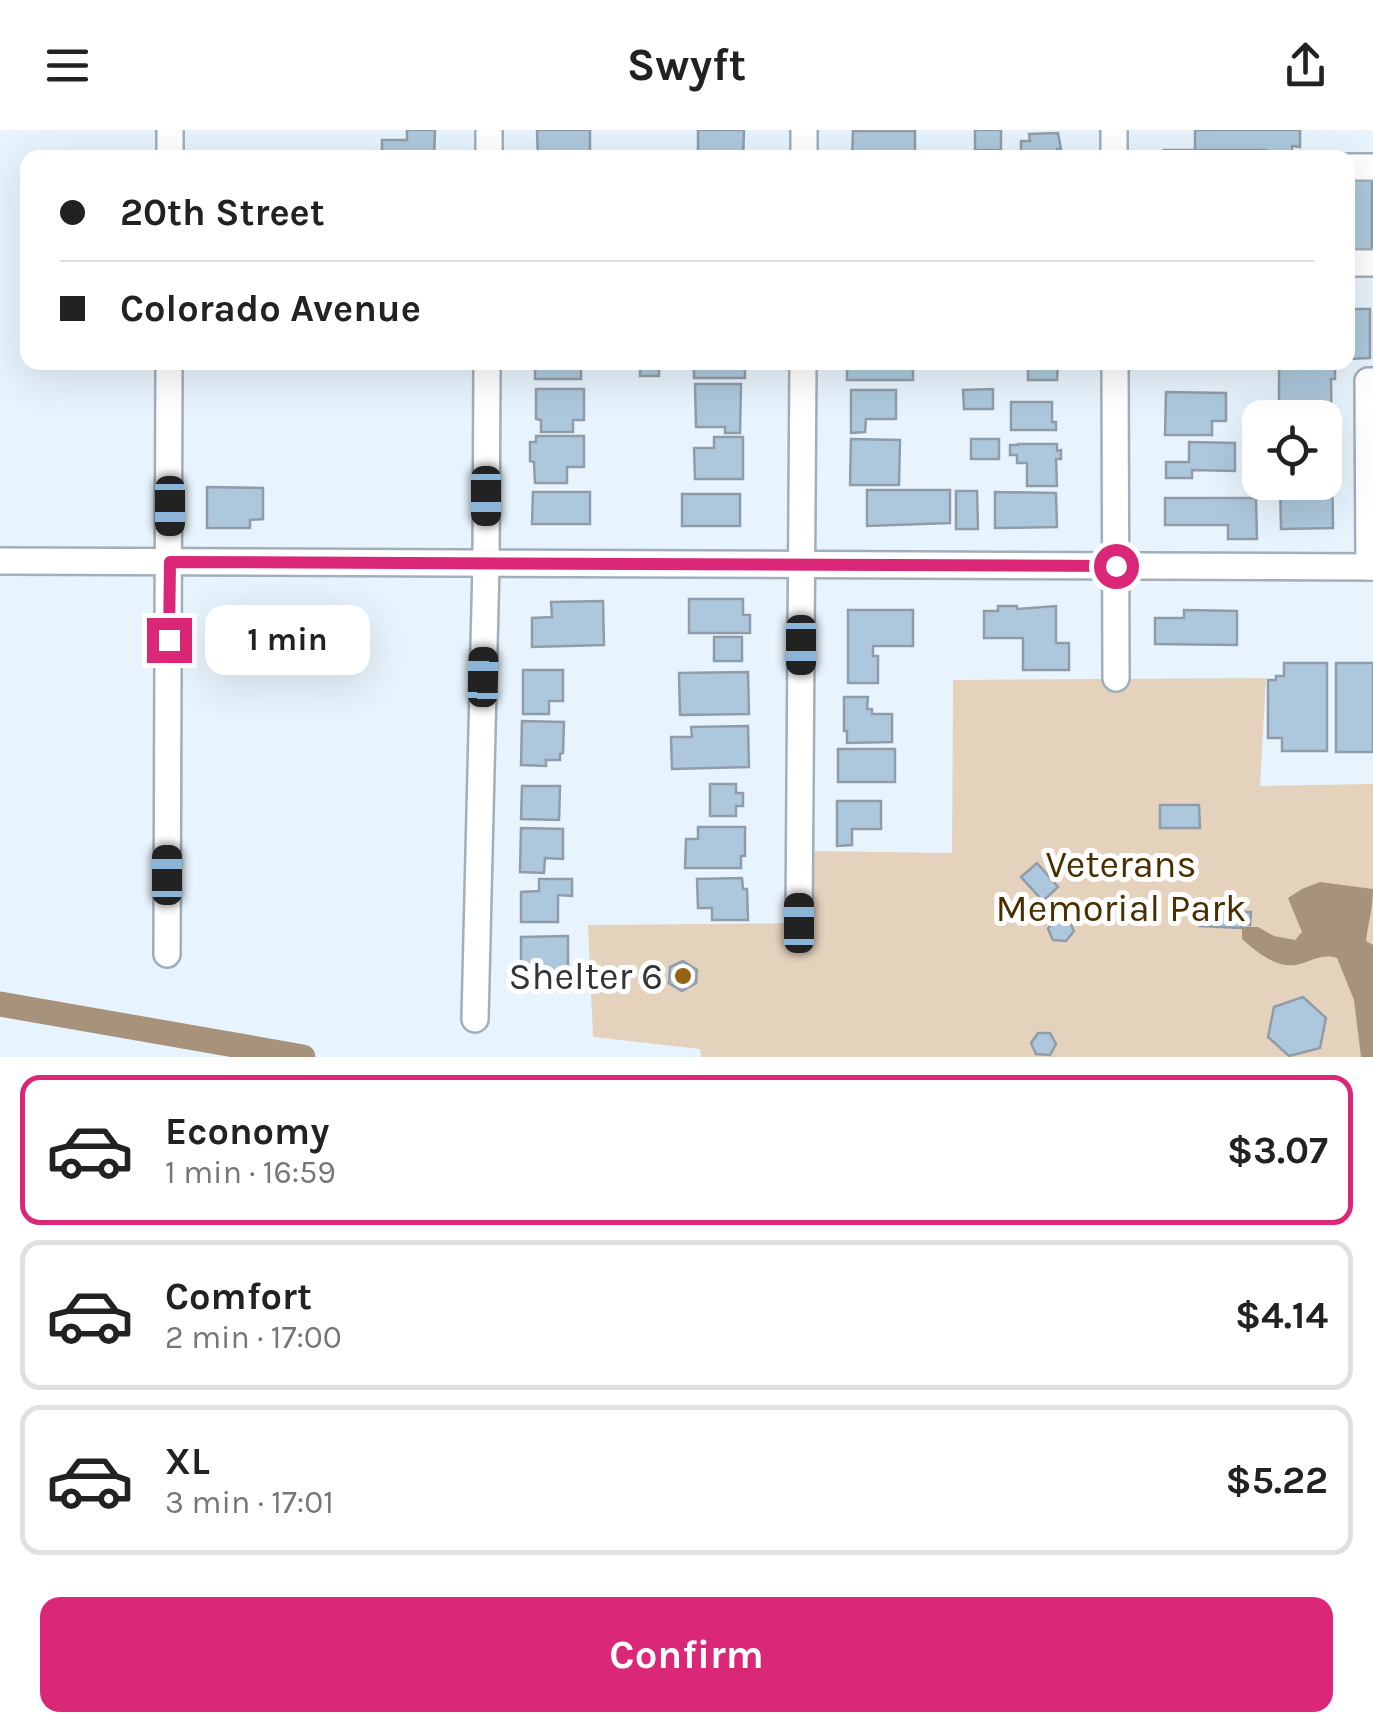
<!DOCTYPE html>
<meta charset="utf-8">
<style>
body{margin:0;font-family:Karla,sans-serif;background:#f2f2f2;color:#222;height:100vh;display:flex;flex-direction:column;font-size:38px;white-space:nowrap}
*{box-sizing:border-box;margin:0}
p{font-size:32px;color:#767676}
.icon{flex:none;width:55px;height:55px;fill:none;stroke:currentColor;stroke-width:2;stroke-linecap:round;stroke-linejoin:round}
.map{position:relative;height:927px;overflow:hidden}
.sheet{display:flex;flex-direction:column;background:#fff;flex:1}
.sheet>*{flex:none}
.banner{position:absolute;left:20px;top:20px;width:1335px;height:220px;border-radius:20px;box-shadow:0 10px 40px #0002;display:grid;align-content:center;height:220px;padding:0 40px;background:#fff}
.buttons{position:absolute;left:1242px;top:270px;display:grid;gap:20px}
.buttons a{display:grid;place-items:center;width:100px;height:100px;border-radius:20px;background:#fff;box-shadow:0 10px 40px #0002;font-size:50px}
.end{position:absolute;width:45px;height:45px;margin:-22px;border:12px solid #db2777;background:#fff;box-shadow:0 0 0 5px #fff}
.from{border-radius:50%}
.bubble{position:absolute;height:70px;border-radius:20px;background:#fff;box-shadow:0 10px 40px #0002;font-size:32px;font-weight:700;line-height:70px;text-align:center}
.car{position:absolute;width:30px;height:60px;margin:-30px -15px;border-radius:12px;box-shadow:0 0 8px 2px #0007;background:linear-gradient(#222 24%,#8ab4d8 0 40%,#222 0 76%,#8ab4d8 0 86%,#222 0)}
.banner b{display:flex;align-items:center;gap:35px;height:95px;font-size:38px}
.banner b+b{border-top:2px solid #e0e0e0}
.banner i{width:25px;height:25px;background:#222}
ul{padding:18px 0 0;list-style:none}
li{display:flex;align-items:center;gap:30px;height:150px;margin:0 20px 15px;padding:0 20px;border:5px solid #e0e0e0;border-radius:20px}
li div{flex:1}
li b{display:block;font-size:38px}
li em{font-style:normal;font-weight:700}
li.selected{border-color:#db2777}
li>.icon{width:90px;height:90px;stroke-width:1.5}
.action{display:flex;gap:20px;margin-top:auto;padding:20px 40px}
.action a{flex:1;height:115px;border-radius:20px;background:#db2777;color:#fff;font-size:40px;font-weight:700;line-height:115px;text-align:center}
header{display:flex;justify-content:space-between;align-items:center;height:130px;padding:0 40px;background:#fff;font-size:45px;font-weight:700}
.map>svg:first-child{display:block}
.green{fill:#e4d2bd}
.water{fill:#a7937c}
.lines{fill:none;stroke-linecap:round;stroke-linejoin:round}
.canal{stroke:#a7937c;stroke-width:25}
.building{fill:#adc8dc;stroke:#909da8;stroke-width:2.5}
.minor-casing{stroke:#a1afba;stroke-width:30}
.minor{stroke:#fff;stroke-width:25}
.route{stroke:#db2777;stroke-width:12}
.poi-dot{fill:#946213;stroke:#fff;stroke-width:4}
.labels{text-anchor:middle;stroke-width:10;stroke-linejoin:round;paint-order:stroke}
.park-label{font-size:38px;fill:#4b2e00;stroke:#fff}
.poi-label{font-size:38px;fill:#2f3539;stroke:#fff;text-anchor:end}
</style>
<header><svg class="icon" aria-label="menu" viewBox="0 0 24 24"><path d="M4 6h16M4 12h16M4 18h16"/></svg>Swyft<svg class="icon" aria-label="share" viewBox="0 0 24 24"><path d="M12 15V3M7 8l5-5 5 5M5 13v7h14v-7"/></svg></header>
<div class="map">
<svg width="1373" height="927" viewBox="0 0 1373 927">
<rect width="100%" height="100%" fill="#e8f4fd"/>
<polygon class="green" points="1266,548 1260,656 1373,654 1373,927 701,927 700,919 593,907 588,795 811,793 812,721 952,723 953,550"/>
<path class="water" d="M1320,752L1373,759C1373,778 1368,793 1366,811L1373,815V927H1361L1354,870L1337,828C1320,823 1312,832 1295,835C1275,838 1256,821 1242,809V797H1258L1274,806L1295,810L1302,802L1288,768L1302,759Z"/>
<g class="lines">
<polyline class="canal" points="0,874 303,927"/>
</g>
<g class="building">
<polygon points="407,0 435,0 434,28 382,28 382,10 407,10"/>
<polygon points="537,0 590,0 590,28 538,28"/>
<polygon points="698,0 744,0 743,28 698,28"/>
<rect x="975" y="0" width="26" height="20"/>
<polygon points="1195,0 1300,0 1300,17 1292,16 1292,22 1195,20"/>
<polygon points="853,1 915,1 915,28 852,28"/>
<polygon points="1058,3 1061,19 1057,19 1058,28 1021,26 1021,11 1030,11 1029,4"/>
<rect x="1164" y="20" width="102" height="8"/>
<rect x="1348" y="45" width="24" height="81"/>
<polygon points="1348,179 1370,179 1370,228 1348,229"/>
<rect x="535" y="232" width="46" height="17"/>
<rect x="640" y="232" width="19" height="14"/>
<rect x="694" y="232" width="51" height="16"/>
<rect x="847" y="232" width="66" height="18"/>
<polygon points="1016,232 1058,232 1057,250 1028,250 1028,235 1016,235"/>
<polygon points="1279,232 1327,232 1327,236 1335,235 1335,249 1331,249 1333,398 1281,399 1280,352 1325,352 1325,288 1279,288"/>
<polygon points="695,254 741,254 740,303 725,303 725,297 696,297"/>
<polygon points="536,259 584,259 584,290 573,290 573,302 541,302 541,290 536,289"/>
<polygon points="993,259 993,279 964,279 963,260"/>
<polygon points="851,260 896,260 896,289 866,289 865,302 851,303"/>
<polygon points="1166,262 1226,263 1226,291 1212,291 1212,305 1165,305"/>
<polygon points="1011,272 1052,272 1052,292 1056,292 1056,300 1011,300"/>
<polygon points="536,306 584,306 584,337 567,337 567,353 535,353 534,332 530,331 530,312 536,312"/>
<polygon points="714,307 743,307 743,349 695,349 694,318 714,318"/>
<polygon points="851,309 900,310 899,355 850,355"/>
<rect x="971" y="309" width="28" height="20"/>
<polygon points="1189,312 1235,313 1235,341 1192,340 1192,348 1166,348 1166,332 1189,332"/>
<polygon points="1018,314 1057,314 1057,321 1061,320 1061,329 1056,329 1057,356 1027,356 1027,333 1017,333 1017,325 1010,325 1010,315 1018,315"/>
<polygon points="207,357 263,358 263,389 250,390 250,398 207,398"/>
<polygon points="867,360 950,360 950,393 867,396"/>
<polygon points="956,361 977,361 978,399 956,399"/>
<polygon points="533,362 590,362 590,394 532,394"/>
<polygon points="995,362 1056,363 1057,397 995,398"/>
<rect x="682" y="364" width="58" height="32"/>
<polygon points="1165,368 1256,368 1257,409 1228,409 1228,395 1165,395"/>
<polygon points="689,469 743,469 743,485 750,485 750,503 689,503"/>
<polygon points="603,471 604,515 532,517 532,488 552,487 551,472"/>
<polygon points="998,476 1017,476 1017,479 1056,476 1056,513 1069,513 1069,540 1023,540 1023,508 984,508 984,481 998,481"/>
<polygon points="848,480 913,480 913,516 873,516 873,526 878,526 878,553 848,553"/>
<polygon points="1184,480 1237,481 1237,515 1155,514 1155,488 1184,488"/>
<rect x="714" y="507" width="28" height="24"/>
<polygon points="1284,533 1327,533 1327,621 1282,621 1282,608 1268,608 1268,550 1276,550 1276,546 1284,546"/>
<rect x="1336" y="533" width="37" height="89"/>
<polygon points="523,540 563,540 563,571 549,571 549,584 523,584"/>
<polygon points="748,542 749,584 680,585 679,543"/>
<polygon points="844,567 868,567 867,579 872,579 872,584 892,584 892,612 847,613 847,601 844,601"/>
<polygon points="522,591 564,592 563,623 560,624 560,630 546,630 546,636 521,635"/>
<polygon points="748,596 749,637 672,639 671,607 692,607 691,597"/>
<rect x="838" y="619" width="57" height="33"/>
<polygon points="710,654 736,654 736,663 743,663 743,676 736,676 736,686 710,686"/>
<polygon points="522,656 560,656 559,690 521,689"/>
<polygon points="837,671 881,671 881,699 852,699 852,715 837,716"/>
<polygon points="1160,675 1199,675 1200,698 1160,698"/>
<polygon points="698,697 745,697 745,726 741,726 741,738 685,738 686,709 698,709"/>
<polygon points="521,698 563,699 563,729 545,728 544,743 520,742"/>
<polygon points="1037,733 1058,757 1043,771 1021,747"/>
<polygon points="742,748 743,759 747,759 748,790 712,790 712,778 698,778 697,749"/>
<polygon points="539,749 572,749 572,766 558,765 558,792 521,792 521,762 539,761"/>
<polygon points="1217,779 1240,779 1240,782 1251,782 1250,795 1241,795 1241,798 1200,796 1201,782 1217,782"/>
<polygon points="1055,789 1068,789 1074,801 1066,811 1053,810 1048,799"/>
<polygon points="568,806 568,849 521,849 521,807"/>
<polygon points="683,831 697,840 696,853 682,861 669,853 670,837"/>
<polygon points="1303,867 1326,888 1320,918 1289,926 1268,907 1274,877"/>
<polygon points="1038,903 1050,903 1056,914 1050,925 1036,924 1031,913"/>
</g>
<g class="lines">
<defs>
<g id="minor">
<polyline points="1114,0 1114,28"/>
<polyline points="170,28 170,0"/>
<polyline points="489,28 489,0"/>
<polyline points="804,28 804,0"/>
<polyline points="1348,37 1373,37"/>
<polyline points="1348,133 1373,133"/>
<polyline points="1115,232 1116,548"/>
<polyline points="0,431 1373,437"/>
<polyline points="1369,437 1368,251 1373,251"/>
<polyline points="799,793 803,232"/>
<polyline points="167,824 169,232"/>
<polyline points="475,889 486,434 487,232"/>
</g>
</defs>
<use href="#minor" class="minor-casing"/>
<use href="#minor" class="minor"/>
</g>
<g class="lines">
<polyline class="route" points="169,510 170,432 1116,436"/>
</g>
<circle class="poi-dot" cx="683" cy="846" r="10"/>
<g class="labels">
<g class="park-label">
<text x="1121" y="747">Veterans<tspan x="1121" dy="44">Memorial Park</tspan></text>
</g>
<g class="poi-label">
<text x="663" y="859">Shelter 6</text>
</g>
</g>
</svg>
<div class="buttons">
<a><svg class="icon" aria-label="locate" viewBox="0 0 24 24"><circle cx="12" cy="12" r="6"/><path d="M12 2v4M12 18v4M2 12h4M18 12h4"/></svg></a>
</div>
<i class="end from" style="left:1116px;top:436px"></i>
<i class="end" style="left:169px;top:510px"></i>
<div class="bubble" style="left:205px;top:475px;width:165px">1 min</div>
<i class="car" style="left:486px;top:366px;rotate:180deg"></i>
<i class="car" style="left:170px;top:376px;rotate:180deg"></i>
<i class="car" style="left:801px;top:515px;rotate:180deg"></i>
<i class="car" style="left:483px;top:547px;rotate:1deg"></i>
<i class="car" style="left:167px;top:745px;rotate:0deg"></i>
<i class="car" style="left:799px;top:793px;rotate:0deg"></i>
<div class="banner">
<b><i class="from"></i>20th Street</b>
<b><i></i>Colorado Avenue</b>
</div>
</div>
<section class="sheet">
<ul>
<li class="selected"><svg class="icon" aria-label="car" viewBox="0 0 24 24"><path d="M5 17H2v-5l4-1 3-4h7l3 4 3 1v5h-3M9 17h6M6 11h13"/><circle cx="7" cy="17" r="2"/><circle cx="17" cy="17" r="2"/></svg><div><b>Economy</b><p>1 min · 16:59</p></div><em>$3.07</em></li>
<li><svg class="icon" aria-label="car" viewBox="0 0 24 24"><path d="M5 17H2v-5l4-1 3-4h7l3 4 3 1v5h-3M9 17h6M6 11h13"/><circle cx="7" cy="17" r="2"/><circle cx="17" cy="17" r="2"/></svg><div><b>Comfort</b><p>2 min · 17:00</p></div><em>$4.14</em></li>
<li><svg class="icon" aria-label="car" viewBox="0 0 24 24"><path d="M5 17H2v-5l4-1 3-4h7l3 4 3 1v5h-3M9 17h6M6 11h13"/><circle cx="7" cy="17" r="2"/><circle cx="17" cy="17" r="2"/></svg><div><b>XL</b><p>3 min · 17:01</p></div><em>$5.22</em></li>
</ul>
<div class="action"><a>Confirm</a></div>
</section>
